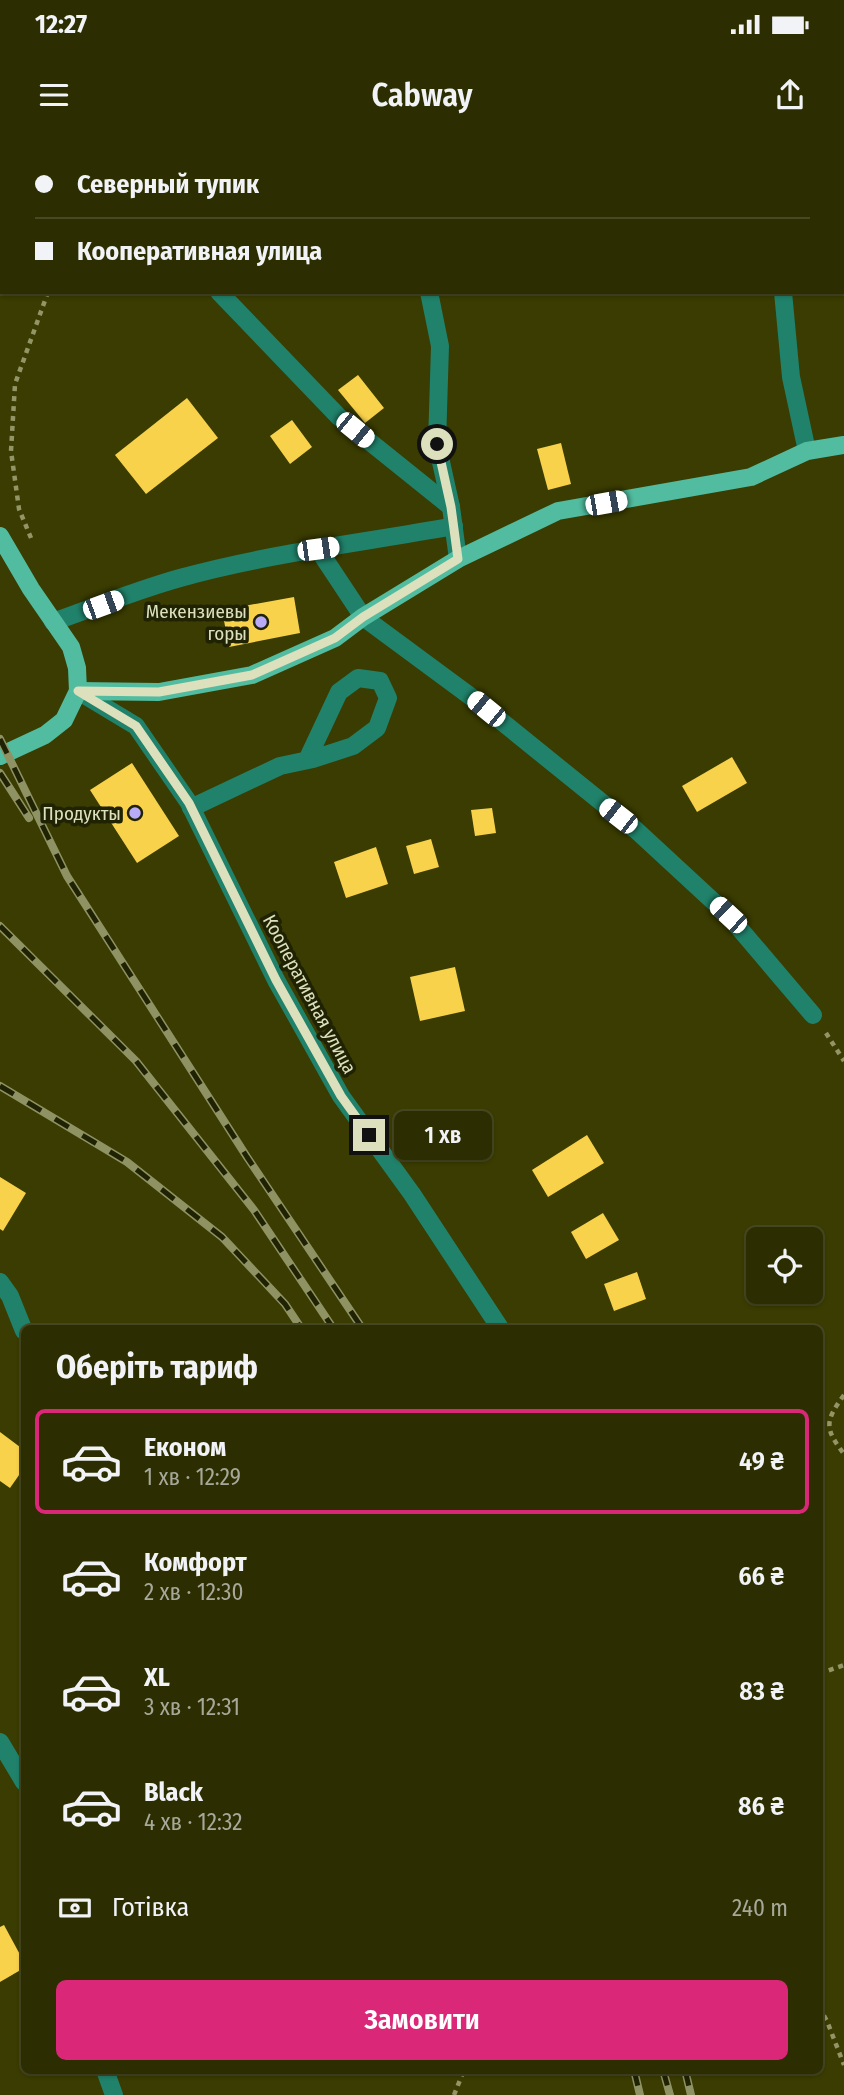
<!DOCTYPE html>
<html lang="uk">
<meta charset="utf-8">
<style>
body{margin:0;font-family:"Fira Sans Condensed",sans-serif;background:#34350b;color:#f1f3f6;height:100vh;display:flex;flex-direction:column;font-size:26px;white-space:nowrap}
*{box-sizing:border-box;margin:0}
p{font-size:23px;color:#a6a899}
.icon{flex:none;width:38px;height:38px;fill:none;stroke:currentColor;stroke-width:2;stroke-linecap:round;stroke-linejoin:round}
.map{position:relative;flex:1;overflow:hidden}
.panel{position:absolute;left:21px;top:1185px;width:802px;height:749px;display:flex;flex-direction:column;background:#2c2d01;border-radius:10px;box-shadow:0 2px 5px #0004,0 0 0 2px #484923}
.panel>*{flex:none}
.guide{position:absolute;left:0px;top:0px;width:845px;height:154px;box-shadow:0 2px 5px #0004,0 0 0 2px #484923;display:grid;align-content:center;height:154px;padding:0 35px;background:#2c2d01}
.controls{position:absolute;left:746px;top:1087px;display:grid;gap:14px}
.controls a{display:grid;place-items:center;width:77px;height:77px;border-radius:10px;background:#2c2d01;box-shadow:0 2px 5px #0004,0 0 0 2px #484923;font-size:35px}
.end{position:absolute;width:32px;height:32px;margin:-16px;border:9px solid #dde0bd;background:#111;box-shadow:0 0 0 4px #111}
.from{border-radius:50%}
.bubble{position:absolute;height:49px;border-radius:10px;background:#2c2d01;box-shadow:0 2px 5px #0004,0 0 0 2px #484923;font-size:23px;font-weight:600;line-height:49px;text-align:center}
.car{position:absolute;width:21px;height:42px;margin:-21px -10px;border-radius:9px;box-shadow:0 0 5px 2px #0007;background:linear-gradient(#fff 24%,#345 0 40%,#fff 0 76%,#345 0 86%,#fff 0)}
.guide b{display:flex;align-items:center;gap:24px;height:66px;font-size:26px}
.guide b+b{border-top:2px solid #484923}
.guide i{width:18px;height:18px;background:#f1f3f6}
ul{padding:0;list-style:none}
li{display:flex;align-items:center;gap:21px;height:105px;margin:0 14px 10px;padding:0 21px;border:4px solid transparent;border-radius:10px}
li div{flex:1}
li b{display:block;font-size:26px}
li em{font-style:normal;font-weight:600}
li.active{border-color:#db2777}
li>.icon{width:63px;height:63px;stroke-width:1.5}
h2{padding:0 35px;font-size:32px;line-height:84px}
.pay{display:flex;align-items:center;gap:18px;height:77px;padding:0 35px;font-size:26px}
.pay p{margin-inline-start:auto}
.primary-button{display:flex;gap:14px;margin-top:auto;padding:14px 35px}
.primary-button a{flex:1;height:80px;border-radius:10px;background:#db2777;color:#fff;font-size:28px;font-weight:600;line-height:80px;text-align:center}
.status{display:flex;justify-content:space-between;align-items:center;height:49px;padding:0 35px;background:#2c2d01;direction:ltr}
.status svg{height:19px;fill:currentColor}
header{display:flex;justify-content:space-between;align-items:center;height:91px;padding:0 35px;background:#2c2d01;font-size:32px;font-weight:600}
.map>svg:first-child{display:block}
.building{fill:#f9d24c}
.lines{fill:none;stroke-linecap:round;stroke-linejoin:round}
.path{stroke:#939567;stroke-width:4.5;stroke-dasharray:5 5;stroke-linecap:butt}
.minor{stroke:#20826a;stroke-width:18}
.major{stroke:#51bc9f;stroke-width:18}
.rail-casing{stroke:#8f9263;stroke-width:8}
.rail{stroke:#202204;stroke-width:5;stroke-dasharray:16;stroke-linecap:butt}
.route{stroke:#dde0bd;stroke-width:9}
.poi-dot{fill:#b9abf7;stroke:#202204;stroke-width:2.5}
.labels{text-anchor:middle;stroke-width:7;stroke-linejoin:round;paint-order:stroke}
.poi-label{font-size:19px;fill:#dde0bd;stroke:#202204;text-anchor:end}
.street-label{font-size:19px;fill:#dde0bd;stroke:#202204}
</style>
<div class="status"><b>12:27</b><svg viewBox="0 0 49 12"><path d="M0 12V9h3v3zM5 12V6h3v6zM10 12V3h3v9zM15 12V0h3v12zM26 1h20v11H26zM47 4h2v5h-2z"/></svg></div>
<header><svg class="icon" aria-label="menu" viewBox="0 0 24 24"><path d="M4 6h16M4 12h16M4 18h16"/></svg>Cabway<svg class="icon" aria-label="share" viewBox="0 0 24 24"><path d="M12 15V3M7 8l5-5 5 5M5 13v7h14v-7"/></svg></header>
<div class="map">
<svg width="844" height="1955" viewBox="0 0 844 1955">
<rect width="100%" height="100%" fill="#3a3c01"/>
<g class="building">
<polygon points="358,235 384,268 365,283 338,250"/>
<polygon points="187,258 218,298 146,354 115,315"/>
<polygon points="292,280 312,307 290,324 270,296"/>
<polygon points="561,303 571,344 548,350 537,309"/>
<polygon points="294,457 300,493 229,507 222,470"/>
<polygon points="732,617 747,643 697,672 682,646"/>
<polygon points="132,623 179,696 137,723 90,650"/>
<polygon points="492,668 496,693 475,696 471,670"/>
<polygon points="431,699 439,727 414,734 406,706"/>
<polygon points="376,707 388,744 346,758 334,722"/>
<polygon points="455,827 465,871 420,881 410,837"/>
<polygon points="587,995 604,1023 548,1057 532,1030"/>
<polygon points="0,1037 26,1053 3,1091 0,1089"/>
<polygon points="603,1073 619,1100 586,1119 571,1092"/>
<polygon points="637,1132 646,1159 614,1171 604,1144"/>
<polygon points="0,1292 24,1310 24,1328 10,1348 0,1341"/>
<polygon points="4,1785 24,1822 24,1828 0,1842 0,1787"/>
</g>
<g class="lines">
<g class="path">
<polyline points="120,2 121,0"/>
<polyline points="31,398 19,369 11,311 15,244 48,152"/>
<polyline points="826,893 844,921"/>
<path d="M844,1255C825,1281 824,1288 844,1314"/>
<polyline points="819,1530 827,1531 844,1525"/>
<polyline points="819,1867 827,1881 844,1925"/>
<polyline points="454,1955 464,1930"/>
</g>
<g class="minor">
<polyline points="399,0 399,2"/>
<polyline points="0,33 2,33"/>
<polyline points="219,152 339,277 451,367"/>
<polyline points="429,152 440,206 437,304 451,367 458,419"/>
<polyline points="783,152 791,237 807,311"/>
<polyline points="318,409 363,477 470,556 636,690 728,775 813,875"/>
<path d="M53,482C95,467 137,450 180,438C270,413 362,403 454,386"/>
<polyline points="78,551 136,586 189,663 276,840 341,956 412,1054 500,1188"/>
<polyline points="191,668 280,626 313,619 353,606 377,588 388,558 380,541 358,538 339,552 307,620"/>
<polyline points="0,1142 10,1156 24,1191"/>
<polyline points="0,1602 24,1642"/>
<polyline points="105,1930 114,1955"/>
</g>
<g class="major">
<polyline points="55,2 57,0"/>
<polyline points="0,98 2,94"/>
<polyline points="0,396 31,449 71,507 77,528 78,551 64,580 45,595 0,616"/>
<polyline points="78,551 159,552 252,535 335,498 363,477 458,419 558,371 751,337 807,311 844,305"/>
</g>
<defs>
<g id="rail">
<polyline points="0,599 67,736 247,1017 362,1188"/>
<polyline points="0,633 29,678"/>
<polyline points="0,786 136,921 254,1070 333,1188"/>
<polyline points="0,946 127,1022 222,1097 285,1164 301,1188"/>
<polyline points="634,1930 640,1955"/>
<polyline points="663,1930 670,1955"/>
<polyline points="685,1930 691,1955"/>
</g>
</defs>
<use href="#rail" class="rail-casing"/>
<use href="#rail" class="rail"/>
</g>
<g class="lines">
<polyline class="route" points="369,995 341,956 276,840 189,663 136,586 78,551 159,552 252,535 335,498 363,477 458,419 451,367 437,304"/>
</g>
<g class="poi-dot">
<circle cx="261" cy="482" r="7"/>
<circle cx="135" cy="673" r="7"/>
</g>
<g class="labels">
<g class="poi-label">
<text x="247" y="478">Мекензиевы<tspan x="247" dy="22">горы</tspan></text>
<text x="121" y="680">Продукты</text>
</g>
<g class="street-label">
<text transform="translate(310 854) rotate(62)" y="7">Кооперативная улица</text>
</g>
</g>
</svg>
<div class="controls">
<a><svg class="icon" aria-label="locate" viewBox="0 0 24 24"><circle cx="12" cy="12" r="6"/><path d="M12 2v4M12 18v4M2 12h4M18 12h4"/></svg></a>
</div>
<i class="end from" style="left:437px;top:304px"></i>
<i class="end" style="left:369px;top:995px"></i>
<div class="bubble" style="left:394px;top:971px;width:98px">1 хв</div>
<i class="car" style="left:355px;top:290px;rotate:129deg"></i>
<i class="car" style="left:606px;top:363px;rotate:80deg"></i>
<i class="car" style="left:318px;top:409px;rotate:82deg"></i>
<i class="car" style="left:103px;top:465px;rotate:70deg"></i>
<i class="car" style="left:486px;top:569px;rotate:309deg"></i>
<i class="car" style="left:618px;top:676px;rotate:308deg"></i>
<i class="car" style="left:728px;top:775px;rotate:313deg"></i>
<div class="guide">
<b><i class="from"></i>Северный тупик</b>
<b><i></i>Кооперативная улица</b>
</div>
<section class="panel">
<h2>Оберіть тариф</h2>
<ul>
<li class="active"><svg class="icon" aria-label="car" viewBox="0 0 24 24"><path d="M5 17H2v-5l4-1 3-4h7l3 4 3 1v5h-3M9 17h6M6 11h13"/><circle cx="7" cy="17" r="2"/><circle cx="17" cy="17" r="2"/></svg><div><b>Економ</b><p>1 хв · 12:29</p></div><em>49 ₴</em></li>
<li><svg class="icon" aria-label="car" viewBox="0 0 24 24"><path d="M5 17H2v-5l4-1 3-4h7l3 4 3 1v5h-3M9 17h6M6 11h13"/><circle cx="7" cy="17" r="2"/><circle cx="17" cy="17" r="2"/></svg><div><b>Комфорт</b><p>2 хв · 12:30</p></div><em>66 ₴</em></li>
<li><svg class="icon" aria-label="car" viewBox="0 0 24 24"><path d="M5 17H2v-5l4-1 3-4h7l3 4 3 1v5h-3M9 17h6M6 11h13"/><circle cx="7" cy="17" r="2"/><circle cx="17" cy="17" r="2"/></svg><div><b>XL</b><p>3 хв · 12:31</p></div><em>83 ₴</em></li>
<li><svg class="icon" aria-label="car" viewBox="0 0 24 24"><path d="M5 17H2v-5l4-1 3-4h7l3 4 3 1v5h-3M9 17h6M6 11h13"/><circle cx="7" cy="17" r="2"/><circle cx="17" cy="17" r="2"/></svg><div><b>Black</b><p>4 хв · 12:32</p></div><em>86 ₴</em></li>
</ul>
<div class="pay"><svg class="icon" aria-label="cash" viewBox="0 0 24 24"><path d="M3 7h18v10H3z"/><circle cx="12" cy="12" r="2"/></svg>Готівка<p>240 m</p></div>
<div class="primary-button"><a>Замовити</a></div>
</section>
</div>
